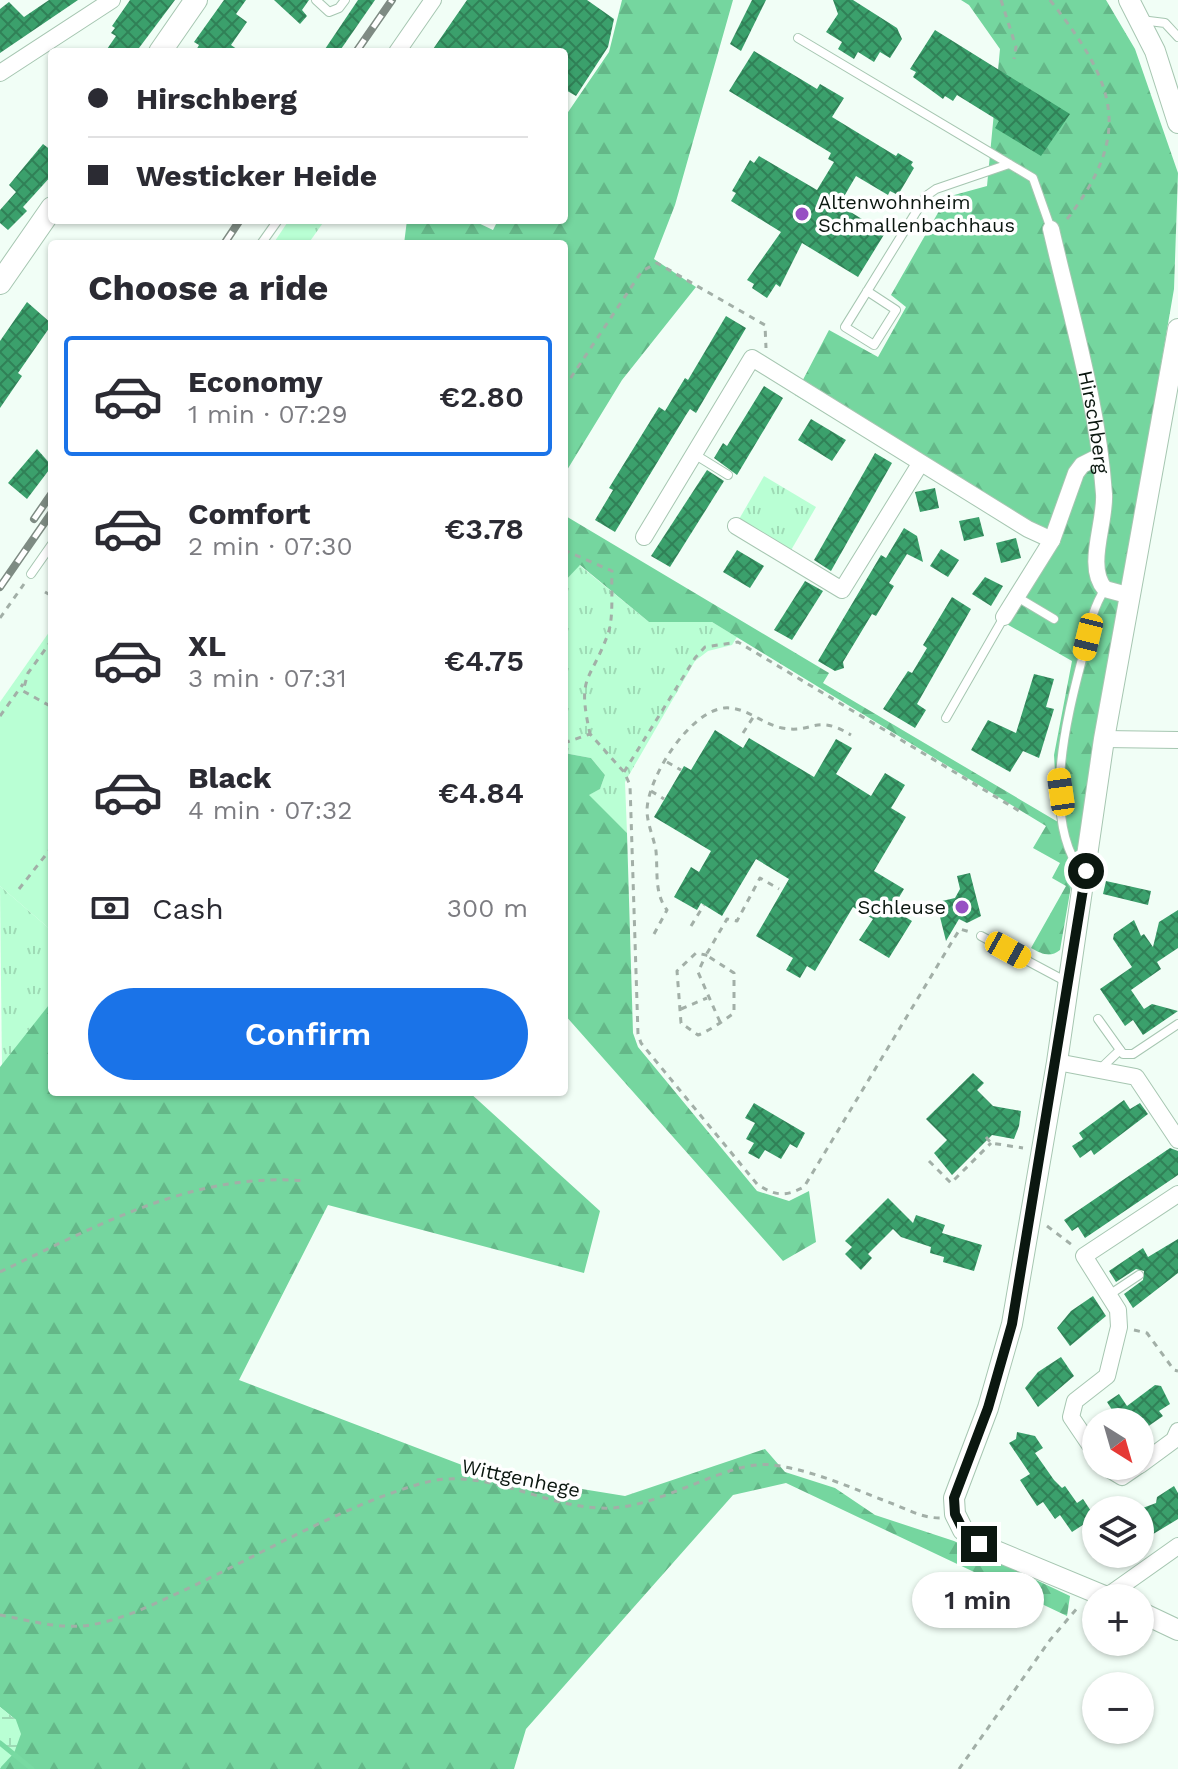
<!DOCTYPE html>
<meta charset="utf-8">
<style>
body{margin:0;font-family:"Work Sans",sans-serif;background:#f2f2f3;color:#2b2b33;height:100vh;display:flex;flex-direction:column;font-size:30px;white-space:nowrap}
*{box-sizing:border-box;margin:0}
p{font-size:26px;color:#7c7c81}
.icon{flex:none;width:44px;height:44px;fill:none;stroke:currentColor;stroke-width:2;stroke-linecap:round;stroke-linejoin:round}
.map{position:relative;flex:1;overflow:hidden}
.side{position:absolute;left:48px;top:240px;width:520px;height:856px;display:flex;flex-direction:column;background:#fff;border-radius:8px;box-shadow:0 2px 6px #0004}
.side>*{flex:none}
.banner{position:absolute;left:48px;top:48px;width:520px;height:176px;border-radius:8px;box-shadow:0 2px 6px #0004;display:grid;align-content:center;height:176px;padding:0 40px;background:#fff}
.needle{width:52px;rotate:143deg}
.controls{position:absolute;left:1082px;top:1408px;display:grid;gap:16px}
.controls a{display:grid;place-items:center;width:72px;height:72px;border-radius:50%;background:#fff;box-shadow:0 2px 6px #0004;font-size:40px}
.end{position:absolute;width:36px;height:36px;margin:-18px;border:10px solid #0b1710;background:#fff;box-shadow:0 0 0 4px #fff}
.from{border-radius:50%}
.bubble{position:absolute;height:56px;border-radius:28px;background:#fff;box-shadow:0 2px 6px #0004;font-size:26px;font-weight:600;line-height:56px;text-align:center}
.car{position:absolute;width:24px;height:48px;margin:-24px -12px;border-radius:10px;box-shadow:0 0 6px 2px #0007;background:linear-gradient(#f5c518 24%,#345 0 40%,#f5c518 0 76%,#345 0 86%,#f5c518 0)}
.banner b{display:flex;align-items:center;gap:28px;height:76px;font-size:30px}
.banner b+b{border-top:2px solid #e1e1e2}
.banner i{width:20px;height:20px;background:#2b2b33}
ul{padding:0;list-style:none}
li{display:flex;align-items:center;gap:24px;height:120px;margin:0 16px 12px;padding:0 24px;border:4px solid transparent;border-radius:8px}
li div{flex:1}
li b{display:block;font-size:30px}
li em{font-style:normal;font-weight:600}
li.selected{border-color:#1a73e8}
li>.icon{width:72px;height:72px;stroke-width:1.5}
h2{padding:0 40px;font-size:36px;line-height:96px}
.pay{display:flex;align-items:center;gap:20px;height:88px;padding:0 40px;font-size:30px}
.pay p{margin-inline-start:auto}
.cta{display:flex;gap:16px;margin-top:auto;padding:16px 40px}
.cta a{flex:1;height:92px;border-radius:48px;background:#1a73e8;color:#fff;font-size:32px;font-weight:600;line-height:92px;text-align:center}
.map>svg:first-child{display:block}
.grass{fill:url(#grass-tufts)}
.forest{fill:url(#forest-firs)}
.wetland{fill:url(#wetland-marsh)}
.garden{fill:#b9ffd4}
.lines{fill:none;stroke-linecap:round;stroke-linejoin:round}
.stream{stroke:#78daa2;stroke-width:5}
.building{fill:url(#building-cross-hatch)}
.service-casing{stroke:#a6c6b1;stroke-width:10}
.minor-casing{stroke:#a6c6b1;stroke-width:18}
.tertiary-casing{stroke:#a6c6b1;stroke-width:22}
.secondary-casing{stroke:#a6c6b1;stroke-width:24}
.path{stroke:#a2afa7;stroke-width:3;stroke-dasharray:6 6;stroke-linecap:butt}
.service{stroke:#fff;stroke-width:8}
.minor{stroke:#fff;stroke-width:16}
.tertiary{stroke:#fff;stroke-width:20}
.secondary{stroke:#fff;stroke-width:22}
.rail-casing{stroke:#7e8b83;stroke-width:8}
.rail{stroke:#fff;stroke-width:5;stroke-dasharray:15;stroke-linecap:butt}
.route{stroke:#0b1710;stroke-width:10}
.poi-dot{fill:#9750c3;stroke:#fff;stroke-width:3}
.labels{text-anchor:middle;stroke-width:7;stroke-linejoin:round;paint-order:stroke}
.poi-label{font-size:20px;fill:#0b1710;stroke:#fff;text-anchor:start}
.street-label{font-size:20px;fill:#0b1710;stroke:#fff}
</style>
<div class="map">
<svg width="1178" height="1769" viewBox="0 0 1178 1769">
<defs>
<pattern id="grass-tufts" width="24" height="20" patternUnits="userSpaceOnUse" patternTransform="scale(2)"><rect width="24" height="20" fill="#b9ffd4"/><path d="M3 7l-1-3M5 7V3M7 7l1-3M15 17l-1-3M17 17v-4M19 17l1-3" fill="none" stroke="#9edab5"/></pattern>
<pattern id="forest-firs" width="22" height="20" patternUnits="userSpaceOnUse" patternTransform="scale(2)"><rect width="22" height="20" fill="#75d69f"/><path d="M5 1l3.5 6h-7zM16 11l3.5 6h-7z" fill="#64b788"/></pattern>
<pattern id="wetland-marsh" width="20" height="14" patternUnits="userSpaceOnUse" patternTransform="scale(2)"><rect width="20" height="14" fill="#b9ffd4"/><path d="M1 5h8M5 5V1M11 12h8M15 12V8" fill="none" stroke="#9edab5"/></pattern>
<pattern id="building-cross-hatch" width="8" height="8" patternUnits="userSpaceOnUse" patternTransform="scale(2)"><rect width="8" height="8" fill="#3ba06c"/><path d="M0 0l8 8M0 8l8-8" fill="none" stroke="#308157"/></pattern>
</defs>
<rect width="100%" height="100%" fill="#f1fef6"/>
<g class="grass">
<polygon points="289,220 325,220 308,244 273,244"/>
<polygon points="764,476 816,507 790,552 738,521"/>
<polygon points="579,565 649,622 712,622 737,637 732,645 708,651 695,661 629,775 625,782 627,833 588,795 600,789 605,775 591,758 564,753 564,582"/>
<polygon points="0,886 52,931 52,1001 2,1068"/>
</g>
<g class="forest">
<polygon points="622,0 733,0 675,205 654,259 696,287 622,380 564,475 564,244 404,244 407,220 472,220 493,230 498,220 564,220 564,118 609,52"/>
<path d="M961,0H1106L1135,49L1178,173L1174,289L1060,950C1050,958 1042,954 1031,948L1066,886L1052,878L1060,863L1033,848L1046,826L712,622H649L580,565L564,582V515L829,673L823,683L1058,822L1054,755L1072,661L996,618L1041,543L795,395L829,330L878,357L906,307L891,295L947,197L987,186L1000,49L969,5Z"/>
<polygon points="564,753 591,758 605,775 600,789 589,795 627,833 633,1033 638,1047 757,1191 789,1201 809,1191 816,1242 783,1261 564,1014"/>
<polygon points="52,1001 52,1092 469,1092 600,1211 584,1273 328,1205 239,1380 483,1473 625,1496 765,1449 785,1472 835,1488 875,1515 954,1541 1070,1596 1067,1616 786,1483 733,1495 526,1729 514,1769 0,1769 16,1720 0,1707 0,1067"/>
</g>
<polygon class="wetland" points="0,1707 16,1720 21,1734 14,1753 0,1768"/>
<polygon class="garden" points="52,628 52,931 0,886 0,702"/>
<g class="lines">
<polyline class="stream" points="0,1743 32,1769"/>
</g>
<g class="building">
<polygon points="49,0 78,0 0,53 0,9 9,2 24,17"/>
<polygon points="130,0 175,0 136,52 105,52 116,36 111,33 115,28 112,26"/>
<polygon points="224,0 246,0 236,14 247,22 231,45 241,52 195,52 199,45 194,42"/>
<polygon points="274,0 309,0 302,10 307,16 300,24"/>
<polygon points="358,0 375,0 339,52 323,52"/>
<polygon points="467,0 587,0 614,19 608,47 576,96 564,89 564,52 431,52"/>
<polygon points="752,0 766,0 741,51 730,44"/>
<polygon points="833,0 853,0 897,28 902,39 890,58 880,52 874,62 858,52 854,59 838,49 842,42 826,32 838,14"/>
<polygon points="935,30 1070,114 1041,156 995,128 999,121 957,95 953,101 945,96 943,99 913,77 916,72 910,69"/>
<polygon points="754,51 817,89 820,84 844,98 832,117 896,156 898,153 913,162 911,165 914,168 898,195 890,191 888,195 856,176 839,205 885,233 858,277 802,243 780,287 776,284 767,298 752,288 754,284 747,280 781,232 731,201 736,193 732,191 750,160 754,163 759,156 817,190 834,162 828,159 831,153 729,91"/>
<polygon points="43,144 52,151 52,175 23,207 27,211 8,230 0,223 0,210 16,192 9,185"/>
<polygon points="27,302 52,324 18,373 22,376 0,408 0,341"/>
<polygon points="726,316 746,328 696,413 690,409 686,415 615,532 595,520 613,490 609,488 659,407 665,411 685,378 688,380"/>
<polygon points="764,386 783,398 737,475 714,458 723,443 727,446"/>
<polygon points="811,419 846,440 832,461 798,440"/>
<polygon points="37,449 52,466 27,499 8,483"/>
<polygon points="875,453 892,463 831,571 814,560"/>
<polygon points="707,470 724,481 670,567 651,556"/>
<polygon points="935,488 939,508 920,512 915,492"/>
<polygon points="979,517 984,536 964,541 959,521"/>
<polygon points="904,528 917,536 923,562 907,554 889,583 894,586 876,616 872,614 843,662 844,668 835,671 818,661 881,555 886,558"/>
<polygon points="1016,538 1021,558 1001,563 996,543"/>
<polygon points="941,549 959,560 948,577 930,566"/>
<polygon points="737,550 764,566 750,588 723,572"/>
<polygon points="985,577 1003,586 991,606 972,594"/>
<polygon points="805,581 823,591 792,640 774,630"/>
<polygon points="952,597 971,609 917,704 926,710 915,728 883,709 908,671 912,673 927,648 923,645"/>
<polygon points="1034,674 1054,679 1046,707 1054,709 1039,758 1023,751 1010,772 971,750 988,720 1016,733"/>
<polygon points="715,730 743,748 749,738 814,777 836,739 852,748 836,774 871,796 885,773 905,785 891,808 906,817 874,871 904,889 892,909 912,921 889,958 859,940 873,919 853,907 815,971 807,966 800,978 786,970 793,958 756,936 789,879 756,859 722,916 701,903 697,910 674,897 691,867 699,872 711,851 654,817 684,766 691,770"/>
<polygon points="970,873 981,916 967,923 959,919 946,941 940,917 944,909 942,901 955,898 960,889 957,876"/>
<polygon points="1106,881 1151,891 1148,905 1103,894"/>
<polygon points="1178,910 1178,948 1157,962 1161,969 1131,990 1144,1009 1152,1004 1178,1011 1143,1035 1133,1020 1125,1026 1100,989 1132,967 1113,939 1114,934 1134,920 1141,936 1144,934 1153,947 1159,922"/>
<polygon points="973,1073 984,1083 977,1090 993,1106 1021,1111 1019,1126 1014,1139 992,1135 952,1175 934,1153 947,1140 926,1119"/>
<polygon points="1124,1100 1130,1109 1140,1103 1148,1114 1094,1155 1091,1150 1080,1158 1072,1146 1083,1139 1079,1133"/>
<polygon points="754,1103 805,1133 797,1148 790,1144 781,1159 765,1150 759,1159 748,1153 754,1143 746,1139 755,1123 745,1118"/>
<polygon points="1170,1148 1178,1151 1178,1175 1085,1238 1078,1227 1072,1231 1064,1220"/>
<polygon points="888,1198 913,1223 916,1215 945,1225 942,1233 982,1245 974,1271 943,1262 944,1257 930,1253 931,1247 901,1237 893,1229 868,1254 872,1258 861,1270 845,1254 852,1247 845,1241"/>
<polygon points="1178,1239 1178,1273 1133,1308 1124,1294 1143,1280 1144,1271 1136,1269 1116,1282 1109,1271 1143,1248 1148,1257"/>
<polygon points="1093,1296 1106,1316 1070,1346 1057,1328 1071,1311"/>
<polygon points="1061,1357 1074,1376 1038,1407 1025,1388 1038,1372"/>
<polygon points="1155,1385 1161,1386 1170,1404 1159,1411 1163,1416 1140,1432 1140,1422 1101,1422 1114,1413 1107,1402 1119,1394 1127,1406"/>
<polygon points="1017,1432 1035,1436 1043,1448 1035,1453 1054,1480 1062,1488 1065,1486 1077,1503 1083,1499 1095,1517 1072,1532 1060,1515 1055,1519 1043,1502 1037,1506 1020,1480 1030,1474 1009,1443 1016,1439"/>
<polygon points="1174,1486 1178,1493 1178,1519 1140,1542 1140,1509 1156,1503 1157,1497"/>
</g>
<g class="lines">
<defs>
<g id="service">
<polyline points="316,0 329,12 339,8 345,0"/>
<polyline points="1141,20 1165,23 1178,37"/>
<polyline points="798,38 1033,178 1051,229"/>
<polyline points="261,244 278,220"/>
<polyline points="867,291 896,310 874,345 845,327 926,196 936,189 1009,164"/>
<polyline points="694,454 728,475"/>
<polyline points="31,574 52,544"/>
<polyline points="1017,597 1054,619"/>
<polyline points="946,718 1004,617"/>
<path d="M1082,873C1041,818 1066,721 1082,659C1088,635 1091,610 1105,589"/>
<polyline points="981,936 1067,982"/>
<polyline points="1098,1019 1123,1054 1133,1054 1178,1024"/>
<polyline points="1100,1069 1120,1050"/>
<polyline points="1109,1295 1139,1275"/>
</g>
<g id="minor">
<polyline points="397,52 433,0"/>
<polyline points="0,73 112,0"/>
<path id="s1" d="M1051,229C1071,316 1098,404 1104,494C1106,522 1085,567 1105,589L1131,596"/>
<polyline points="736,526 842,590 920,464"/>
<polyline points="644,537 752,358 1028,529 1052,540 1004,617"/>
<polyline points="1052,540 1076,473 1082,465 1100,456"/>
<polyline points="1104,739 1178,740"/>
<polyline points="1057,1062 1136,1077 1178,1140"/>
<polyline points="1096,1454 1071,1417 1075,1401 1107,1376 1119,1327 1118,1310 1084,1256 1178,1194"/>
<polyline points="1140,1465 1174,1440 1178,1431"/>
<polyline points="1104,1466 1122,1477 1138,1466"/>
<polyline points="1106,1597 1178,1546"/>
</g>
<g id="tertiary">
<polyline points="1129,0 1155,51 1178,123"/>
<polyline points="1109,1598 979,1544 963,1530 955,1514 954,1498 988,1408 1012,1324 1057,1062 1104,739 1178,329"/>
<polyline points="1140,1612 1178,1630"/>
</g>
<g id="secondary">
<polyline points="160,52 196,0"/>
<polyline points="0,283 52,208"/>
</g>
</defs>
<use href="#service" class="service-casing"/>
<use href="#minor" class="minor-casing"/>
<use href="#tertiary" class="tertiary-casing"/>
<use href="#secondary" class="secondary-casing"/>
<g class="path">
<polyline points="1001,0 1016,47 1014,59"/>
<path d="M1050,0C1116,84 1135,133 1064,223"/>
<polyline points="564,388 642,271 657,263 765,325 766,348"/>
<path d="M564,550L612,571C611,590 614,616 608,634C589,685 577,674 590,734"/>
<polyline points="45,592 52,596"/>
<polyline points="0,618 24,584"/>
<polyline points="52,640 28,673 23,691 52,707"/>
<polyline points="0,716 23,684"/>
<polyline points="743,733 754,716"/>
<path d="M564,743L590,734L624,772L630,785L638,1034L641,1043L757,1184C775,1196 785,1197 804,1187L953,940L960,929L970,932"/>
<polyline points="667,762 681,770"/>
<polyline points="624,772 695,658 705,647 738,642 1021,812"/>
<polyline points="651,791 664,799"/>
<polyline points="19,889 52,847"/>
<polyline points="691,926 704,905"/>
<path d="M654,934L667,910C654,893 658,872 656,851C654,838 647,824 647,810C648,777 689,712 724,708C745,706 762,724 782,728C814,734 815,713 851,735"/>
<polyline points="681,1009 707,998"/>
<path d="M720,1022L698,972L706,955L696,953L677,971L681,1023L698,1035C711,1030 723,1021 734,1013V973L706,955L727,919L737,921L760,878L779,889"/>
<polyline points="986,1137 991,1143 1023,1148"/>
<polyline points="929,1161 951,1183 991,1143"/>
<polyline points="1047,1226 1072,1245"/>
<path d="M0,1272C96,1226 196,1171 305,1181"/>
<polyline points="1134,1330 1147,1333 1174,1370 1178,1371"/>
<path d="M0,1615C28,1620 61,1630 90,1625C126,1619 158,1602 191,1587C263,1553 347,1504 423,1483C488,1465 546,1511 612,1508C667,1505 729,1459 773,1465C812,1470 852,1488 888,1502C905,1508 921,1518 940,1518"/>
<polyline points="959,1769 1050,1640 1079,1606"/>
</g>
<use href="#service" class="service"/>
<use href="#minor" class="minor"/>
<use href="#tertiary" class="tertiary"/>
<use href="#secondary" class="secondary"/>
<defs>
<g id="rail">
<polyline points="356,52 392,0"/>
<polyline points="224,244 240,220"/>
<polyline points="34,519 52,493"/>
<polyline points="0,587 52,512"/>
</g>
</defs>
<use href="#rail" class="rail-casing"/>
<use href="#rail" class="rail"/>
</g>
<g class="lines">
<polyline class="route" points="979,1544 963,1530 955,1514 954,1498 988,1408 1012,1324 1086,871"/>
</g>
<g class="poi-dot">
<circle cx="802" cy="214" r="8"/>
<circle cx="962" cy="907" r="8"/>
</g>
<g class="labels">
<g class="poi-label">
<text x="818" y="209">Altenwohnheim<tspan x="818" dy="23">Schmallenbachhaus</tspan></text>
<text x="946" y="914" text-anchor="end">Schleuse</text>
</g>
<g class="street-label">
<text dy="7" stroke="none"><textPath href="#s1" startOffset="198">Hirschberg</textPath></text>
<text transform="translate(521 1478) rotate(12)" y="7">Wittgenhege</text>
</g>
</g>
</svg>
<div class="controls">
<a><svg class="needle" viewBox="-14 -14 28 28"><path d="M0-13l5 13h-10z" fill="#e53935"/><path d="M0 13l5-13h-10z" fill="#7c7c81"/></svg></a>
<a><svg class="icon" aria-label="layers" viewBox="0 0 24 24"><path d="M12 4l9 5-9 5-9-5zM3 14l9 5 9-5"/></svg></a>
<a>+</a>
<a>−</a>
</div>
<i class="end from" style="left:1086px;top:871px"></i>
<i class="end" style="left:979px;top:1544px"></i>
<div class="bubble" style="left:912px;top:1572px;width:132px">1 min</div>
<i class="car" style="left:1088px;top:637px;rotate:194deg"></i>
<i class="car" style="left:1061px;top:792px;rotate:352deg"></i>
<i class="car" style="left:1008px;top:950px;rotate:119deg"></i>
<div class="banner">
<b><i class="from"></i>Hirschberg</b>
<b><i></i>Westicker Heide</b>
</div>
<section class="side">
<h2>Choose a ride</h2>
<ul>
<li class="selected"><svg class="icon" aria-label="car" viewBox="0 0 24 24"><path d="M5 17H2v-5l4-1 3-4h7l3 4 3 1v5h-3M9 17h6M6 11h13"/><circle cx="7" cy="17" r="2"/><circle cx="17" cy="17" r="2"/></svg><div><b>Economy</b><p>1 min · 07:29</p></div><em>€2.80</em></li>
<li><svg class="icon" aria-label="car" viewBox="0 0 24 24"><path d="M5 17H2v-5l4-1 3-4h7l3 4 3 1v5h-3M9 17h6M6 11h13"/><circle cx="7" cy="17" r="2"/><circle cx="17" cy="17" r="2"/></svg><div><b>Comfort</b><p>2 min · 07:30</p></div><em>€3.78</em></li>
<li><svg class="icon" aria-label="car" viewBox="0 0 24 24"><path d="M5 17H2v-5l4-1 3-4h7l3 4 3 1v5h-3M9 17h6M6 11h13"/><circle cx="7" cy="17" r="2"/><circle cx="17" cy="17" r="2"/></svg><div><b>XL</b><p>3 min · 07:31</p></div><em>€4.75</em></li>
<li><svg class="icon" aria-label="car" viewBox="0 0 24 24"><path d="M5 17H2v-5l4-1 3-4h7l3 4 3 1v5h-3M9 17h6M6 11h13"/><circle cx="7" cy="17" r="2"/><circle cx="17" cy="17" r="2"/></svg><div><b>Black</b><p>4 min · 07:32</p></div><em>€4.84</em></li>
</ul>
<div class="pay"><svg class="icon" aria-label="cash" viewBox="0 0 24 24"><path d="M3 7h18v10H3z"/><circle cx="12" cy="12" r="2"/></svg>Cash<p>300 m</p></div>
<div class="cta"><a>Confirm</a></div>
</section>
</div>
